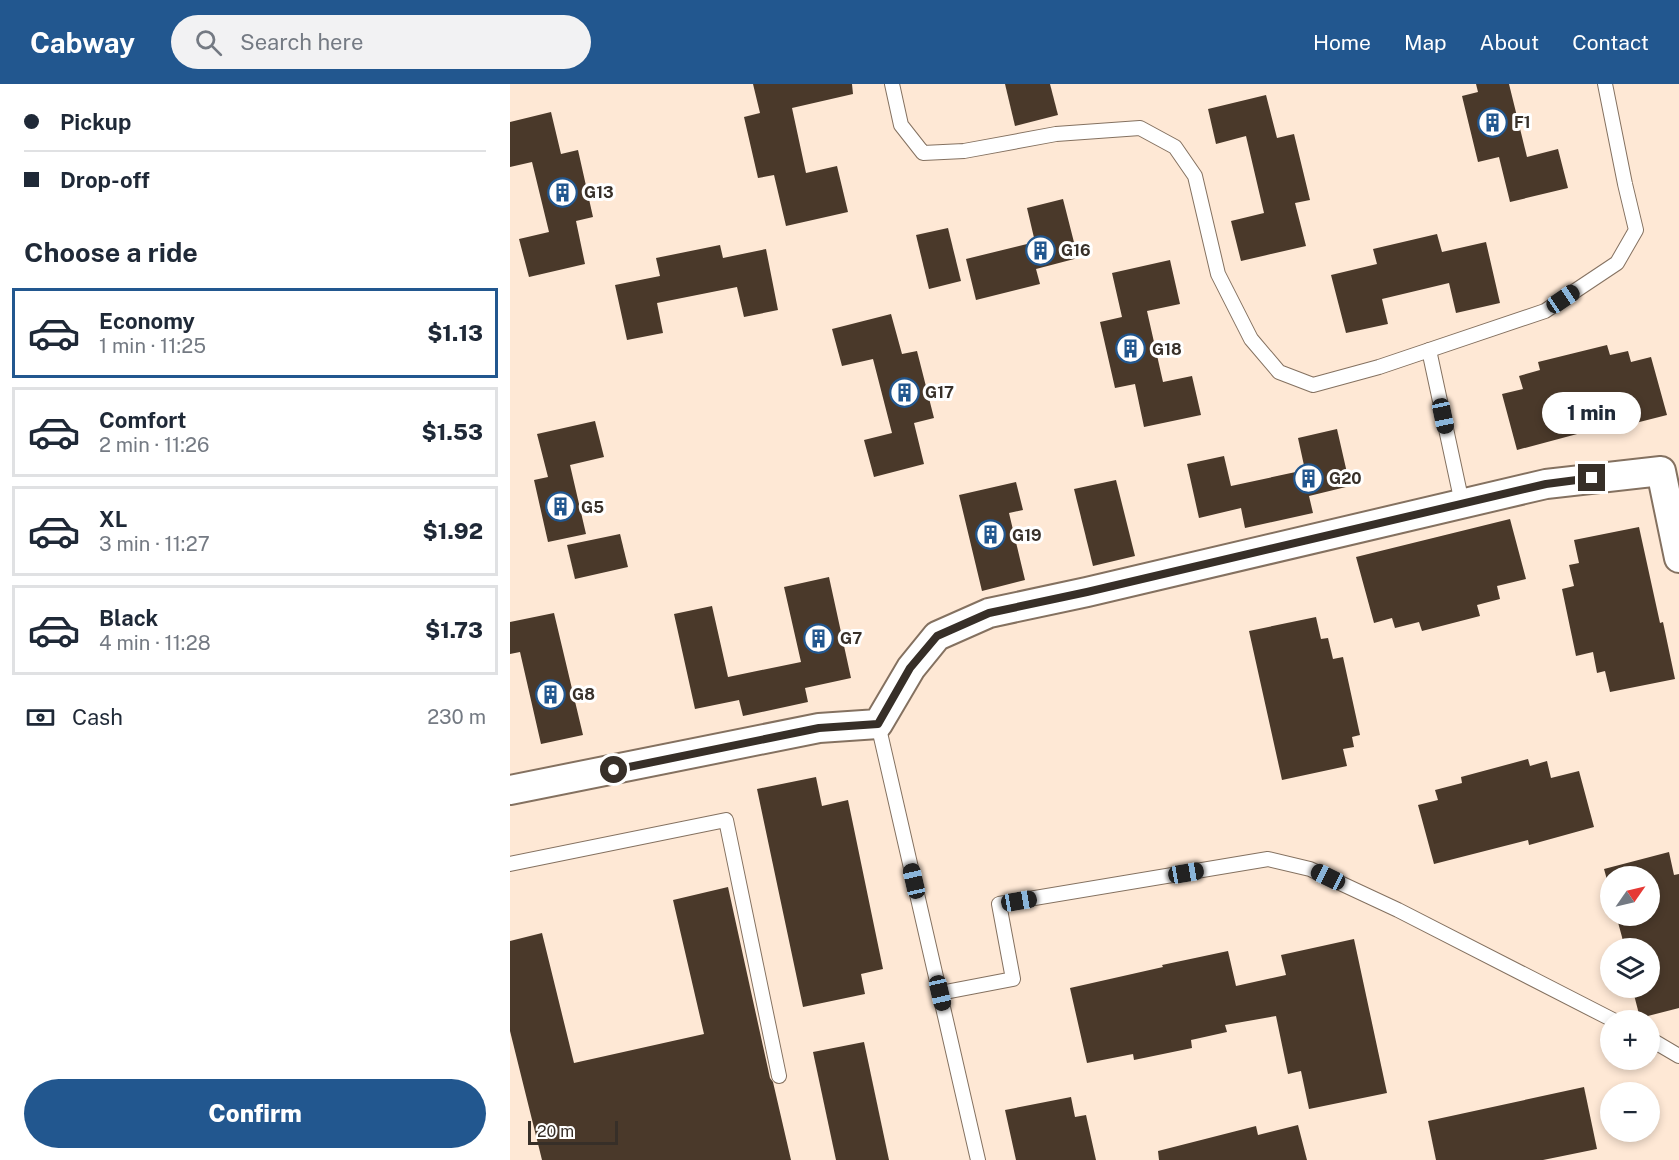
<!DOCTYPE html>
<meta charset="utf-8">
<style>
body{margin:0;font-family:"Public Sans",sans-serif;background:#f2f2f3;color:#1f2937;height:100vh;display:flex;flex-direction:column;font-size:22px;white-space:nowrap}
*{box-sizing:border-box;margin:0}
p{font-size:20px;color:#747a83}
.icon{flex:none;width:33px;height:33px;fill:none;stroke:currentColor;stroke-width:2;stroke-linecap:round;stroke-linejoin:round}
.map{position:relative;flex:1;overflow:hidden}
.drawer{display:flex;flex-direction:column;background:#fff;width:510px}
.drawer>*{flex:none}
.top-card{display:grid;align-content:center;height:132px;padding:0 24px;background:#fff}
.needle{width:39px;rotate:56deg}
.buttons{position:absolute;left:1090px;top:782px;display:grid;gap:12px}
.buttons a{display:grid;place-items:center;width:60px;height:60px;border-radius:50%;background:#fff;box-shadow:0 3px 9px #0003;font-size:30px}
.scale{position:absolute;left:18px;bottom:15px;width:90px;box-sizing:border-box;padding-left:6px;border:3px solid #372f28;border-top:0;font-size:16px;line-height:21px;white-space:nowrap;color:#372f28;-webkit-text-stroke:4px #fff;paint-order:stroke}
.end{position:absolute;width:27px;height:27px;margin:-14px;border:8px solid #372f28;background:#fff;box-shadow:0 0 0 3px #fff}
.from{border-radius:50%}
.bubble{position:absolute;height:42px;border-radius:21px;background:#fff;box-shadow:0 3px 9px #0003;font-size:20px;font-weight:800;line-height:42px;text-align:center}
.car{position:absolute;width:18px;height:36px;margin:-18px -9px;border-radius:8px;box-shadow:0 0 4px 2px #0007;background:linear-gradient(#222 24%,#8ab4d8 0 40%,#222 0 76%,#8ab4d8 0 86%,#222 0)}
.top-card b{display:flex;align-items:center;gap:21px;height:57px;font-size:22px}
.top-card b+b{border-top:2px solid #e0e1e3}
.top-card i{width:15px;height:15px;background:#1f2937}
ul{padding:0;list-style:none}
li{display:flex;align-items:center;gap:18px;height:90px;margin:0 12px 9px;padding:0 12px;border:3px solid #e0e1e3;border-radius:0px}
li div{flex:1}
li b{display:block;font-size:22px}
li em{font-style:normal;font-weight:800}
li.current{border-color:#22578f}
li>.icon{width:54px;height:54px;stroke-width:1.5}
h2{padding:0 24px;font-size:27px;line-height:72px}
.pay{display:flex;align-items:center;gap:15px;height:66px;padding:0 24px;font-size:22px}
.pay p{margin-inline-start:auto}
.cta{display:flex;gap:12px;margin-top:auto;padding:12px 24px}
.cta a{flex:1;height:69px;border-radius:36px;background:#22578f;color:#fff;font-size:24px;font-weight:800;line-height:69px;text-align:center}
header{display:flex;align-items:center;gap:36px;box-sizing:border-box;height:84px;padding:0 30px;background:#22578f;color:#fff}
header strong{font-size:28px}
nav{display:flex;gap:33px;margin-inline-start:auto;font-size:21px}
.search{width:420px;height:54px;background:#f2f2f3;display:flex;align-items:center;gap:15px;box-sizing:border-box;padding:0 21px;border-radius:33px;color:#747a83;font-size:22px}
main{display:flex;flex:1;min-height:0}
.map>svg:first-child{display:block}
.building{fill:#4a392a}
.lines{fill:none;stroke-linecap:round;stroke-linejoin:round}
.lane-casing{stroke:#847160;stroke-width:16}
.street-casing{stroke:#847160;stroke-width:32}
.lane{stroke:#fff;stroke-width:14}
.street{stroke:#fff;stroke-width:28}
.route{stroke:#372f28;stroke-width:8}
.labels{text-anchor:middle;stroke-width:6;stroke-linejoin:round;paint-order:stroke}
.poi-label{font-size:16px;font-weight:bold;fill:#372f28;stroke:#fff;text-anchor:start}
</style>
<header>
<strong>Cabway</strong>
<div class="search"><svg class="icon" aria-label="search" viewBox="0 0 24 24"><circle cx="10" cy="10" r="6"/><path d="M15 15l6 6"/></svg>Search here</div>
<nav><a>Home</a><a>Map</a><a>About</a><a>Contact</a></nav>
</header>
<main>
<section class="drawer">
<div class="top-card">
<b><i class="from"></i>Pickup</b>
<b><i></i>Drop-off</b>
</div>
<h2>Choose a ride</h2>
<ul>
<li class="current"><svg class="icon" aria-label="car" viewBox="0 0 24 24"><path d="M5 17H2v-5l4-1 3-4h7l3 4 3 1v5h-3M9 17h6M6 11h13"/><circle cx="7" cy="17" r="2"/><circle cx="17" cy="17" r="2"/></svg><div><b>Economy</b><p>1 min · 11:25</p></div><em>$1.13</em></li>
<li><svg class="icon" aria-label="car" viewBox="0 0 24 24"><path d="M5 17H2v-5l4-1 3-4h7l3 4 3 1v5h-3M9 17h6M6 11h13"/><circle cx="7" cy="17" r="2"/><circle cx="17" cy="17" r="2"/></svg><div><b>Comfort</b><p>2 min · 11:26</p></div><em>$1.53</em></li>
<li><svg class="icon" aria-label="car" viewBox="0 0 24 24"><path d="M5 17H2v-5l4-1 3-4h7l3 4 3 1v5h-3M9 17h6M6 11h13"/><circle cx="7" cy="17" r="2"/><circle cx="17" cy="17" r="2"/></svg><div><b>XL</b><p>3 min · 11:27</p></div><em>$1.92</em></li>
<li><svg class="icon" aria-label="car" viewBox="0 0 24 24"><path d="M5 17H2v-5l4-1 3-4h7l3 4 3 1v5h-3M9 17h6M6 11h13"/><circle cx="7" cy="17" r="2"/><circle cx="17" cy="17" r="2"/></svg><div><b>Black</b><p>4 min · 11:28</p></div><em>$1.73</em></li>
</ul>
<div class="pay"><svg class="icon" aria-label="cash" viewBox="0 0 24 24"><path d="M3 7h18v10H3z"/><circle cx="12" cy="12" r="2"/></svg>Cash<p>230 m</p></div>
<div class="cta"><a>Confirm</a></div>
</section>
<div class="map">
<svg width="1169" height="1076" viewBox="0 0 1169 1076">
<rect width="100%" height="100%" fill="#fee8d5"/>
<g class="building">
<polygon points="243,0 342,0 343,10 282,24 296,89 327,82 338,128 276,142 264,91 248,94 234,33 250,29"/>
<polygon points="495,0 540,0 548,31 505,42"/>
<polygon points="966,0 999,0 1017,73 1048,65 1058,104 1000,118 989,73 968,78 952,12 968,8"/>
<polygon points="756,11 767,54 784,50 800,116 785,119 796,162 731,177 721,137 754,129 736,52 706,60 698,25"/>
<polygon points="41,28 51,70 68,66 83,133 66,137 75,180 19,193 9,155 39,148 22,78 0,83 0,38"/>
<polygon points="553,115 568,174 526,185 530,200 466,216 456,175 525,158 517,124"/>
<polygon points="438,144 451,197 419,205 406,151"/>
<polygon points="927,150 932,168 976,158 990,219 946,229 939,199 872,215 878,240 836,249 821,191 867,180 863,165"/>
<polygon points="210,161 213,174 256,165 268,226 234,233 227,203 147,219 153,249 117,256 105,201 150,192 146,174"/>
<polygon points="660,176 670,220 637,227 653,298 682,292 691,331 634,343 625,300 605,304 590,238 612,233 602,189"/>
<polygon points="381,230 392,270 407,267 424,334 404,339 414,380 364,393 354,356 382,349 363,275 332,282 322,245"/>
<polygon points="1097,261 1100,271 1118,267 1121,278 1141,273 1157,331 1098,346 1097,342 1007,366 992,310 1013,305 1009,292 1030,286 1028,278"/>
<polygon points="85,337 94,373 60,381 76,450 38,458 24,396 38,393 27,350"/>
<polygon points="827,345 840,402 799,412 803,429 735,444 731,424 689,434 677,380 714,372 721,402 795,386 788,354"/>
<polygon points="606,396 625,472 583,482 564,405"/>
<polygon points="506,398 513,426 499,429 515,496 472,507 449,411"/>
<polygon points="1000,435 1016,495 987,502 990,515 967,521 970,532 912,547 909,538 885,544 882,534 864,539 846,473"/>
<polygon points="1129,443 1150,539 1153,538 1165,595 1100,608 1095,587 1087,589 1083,568 1066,572 1052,505 1064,502 1059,481 1069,479 1064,456"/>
<polygon points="110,450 118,483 65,495 57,461"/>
<polygon points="319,493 341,594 295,604 298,618 233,632 229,616 185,625 164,530 202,522 218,593 291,578 274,503"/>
<polygon points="44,529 73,651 31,660 10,568 0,570 0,538"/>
<polygon points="806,533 811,555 818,554 823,575 833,573 850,651 842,653 844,663 833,665 837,682 772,696 739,547"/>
<polygon points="1018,675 1020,682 1037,677 1041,694 1069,687 1084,743 1019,761 1018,756 924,780 908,721 928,716 925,706 952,699 951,693"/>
<polygon points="306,693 312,722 338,716 373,885 351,890 355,910 293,923 247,705"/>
<polygon points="1159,768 1164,791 1169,790 1169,924 1130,934 1122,903 1140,903 1140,864 1115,864 1106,831 1140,831 1140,792 1101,792 1101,810 1094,785"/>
<polygon points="218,803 260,994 263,998 281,1076 32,1076 0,947 0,857 32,849 64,979 194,950 163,816"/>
<polygon points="844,855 877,1009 799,1025 791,987 778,990 766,932 715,941 717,948 681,956 682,964 624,976 623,970 577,979 560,904 653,883 652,881 718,867 726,902 776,891 771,871"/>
<polygon points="354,958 379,1076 326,1076 303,968"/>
<polygon points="1074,1003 1087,1065 1033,1076 926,1076 918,1037"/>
<polygon points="561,1013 565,1033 576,1031 586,1076 506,1076 495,1026"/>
<polygon points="788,1041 797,1076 649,1076 648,1067 746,1042 748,1051"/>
</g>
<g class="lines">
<defs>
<g id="lane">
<polyline points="382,0 391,41 413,69 454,67 546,50 630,44 665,63 685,92 708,190 741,255 769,288 803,301 869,283 1035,227 1107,179 1126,146 1115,100 1095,0"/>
<polyline points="919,266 952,419"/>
<polyline points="368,640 468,1076"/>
<polyline points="0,780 216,736 269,992"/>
<polyline points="430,909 503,895 489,820 758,775 800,785 888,826 1103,936"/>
<polyline points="1140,955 1169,972"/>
</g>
<polyline id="street" points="0,706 309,644 368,640 401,584 427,552 479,529 577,508 1036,400 1151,387 1169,474"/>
</defs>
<use href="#lane" class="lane-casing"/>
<use href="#street" class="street-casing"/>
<use href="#lane" class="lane"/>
<use href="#street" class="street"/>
</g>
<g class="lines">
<polyline class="route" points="104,686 309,644 368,640 400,584 427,552 479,529 577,508 1036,400 1082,394"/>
</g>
<defs>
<symbol id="building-ring" viewBox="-11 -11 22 22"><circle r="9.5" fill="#fff" stroke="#22578f" stroke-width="1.5"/><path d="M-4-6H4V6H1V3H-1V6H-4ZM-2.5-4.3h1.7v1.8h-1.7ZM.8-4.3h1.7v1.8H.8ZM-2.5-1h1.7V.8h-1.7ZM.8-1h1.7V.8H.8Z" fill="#22578f"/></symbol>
</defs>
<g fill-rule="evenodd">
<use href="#building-ring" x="966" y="22" width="33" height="33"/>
<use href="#building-ring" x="36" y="92" width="33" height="33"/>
<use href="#building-ring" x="514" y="150" width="33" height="33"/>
<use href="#building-ring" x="604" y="248" width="33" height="33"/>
<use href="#building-ring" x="378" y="292" width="33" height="33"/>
<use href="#building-ring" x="782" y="378" width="33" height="33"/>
<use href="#building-ring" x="34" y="406" width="33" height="33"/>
<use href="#building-ring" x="464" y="434" width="33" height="33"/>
<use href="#building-ring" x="292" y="538" width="33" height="33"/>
<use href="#building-ring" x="24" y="594" width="33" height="33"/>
</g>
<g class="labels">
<g class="poi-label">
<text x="1004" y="44">F1</text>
<text x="74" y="114">G13</text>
<text x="551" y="172">G16</text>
<text x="642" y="271">G18</text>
<text x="415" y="314">G17</text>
<text x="819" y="400">G20</text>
<text x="71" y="429">G5</text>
<text x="502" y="457">G19</text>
<text x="330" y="560">G7</text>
<text x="62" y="616">G8</text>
</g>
</g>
</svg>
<div class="buttons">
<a><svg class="needle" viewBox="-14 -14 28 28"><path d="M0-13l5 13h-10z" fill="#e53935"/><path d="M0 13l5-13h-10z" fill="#747a83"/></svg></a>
<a><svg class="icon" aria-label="layers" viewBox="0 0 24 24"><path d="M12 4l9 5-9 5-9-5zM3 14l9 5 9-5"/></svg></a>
<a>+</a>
<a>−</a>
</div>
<div class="scale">20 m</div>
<i class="end from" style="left:104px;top:686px"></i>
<i class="end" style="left:1082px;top:394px"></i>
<div class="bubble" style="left:1032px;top:308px;width:99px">1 min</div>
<i class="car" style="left:1053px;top:215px;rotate:56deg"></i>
<i class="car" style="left:933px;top:332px;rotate:168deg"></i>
<i class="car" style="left:676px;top:789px;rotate:80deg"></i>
<i class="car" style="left:818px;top:793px;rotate:296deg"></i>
<i class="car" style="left:404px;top:797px;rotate:347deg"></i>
<i class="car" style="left:509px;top:817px;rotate:81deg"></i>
<i class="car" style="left:430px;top:909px;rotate:167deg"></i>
</div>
</main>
